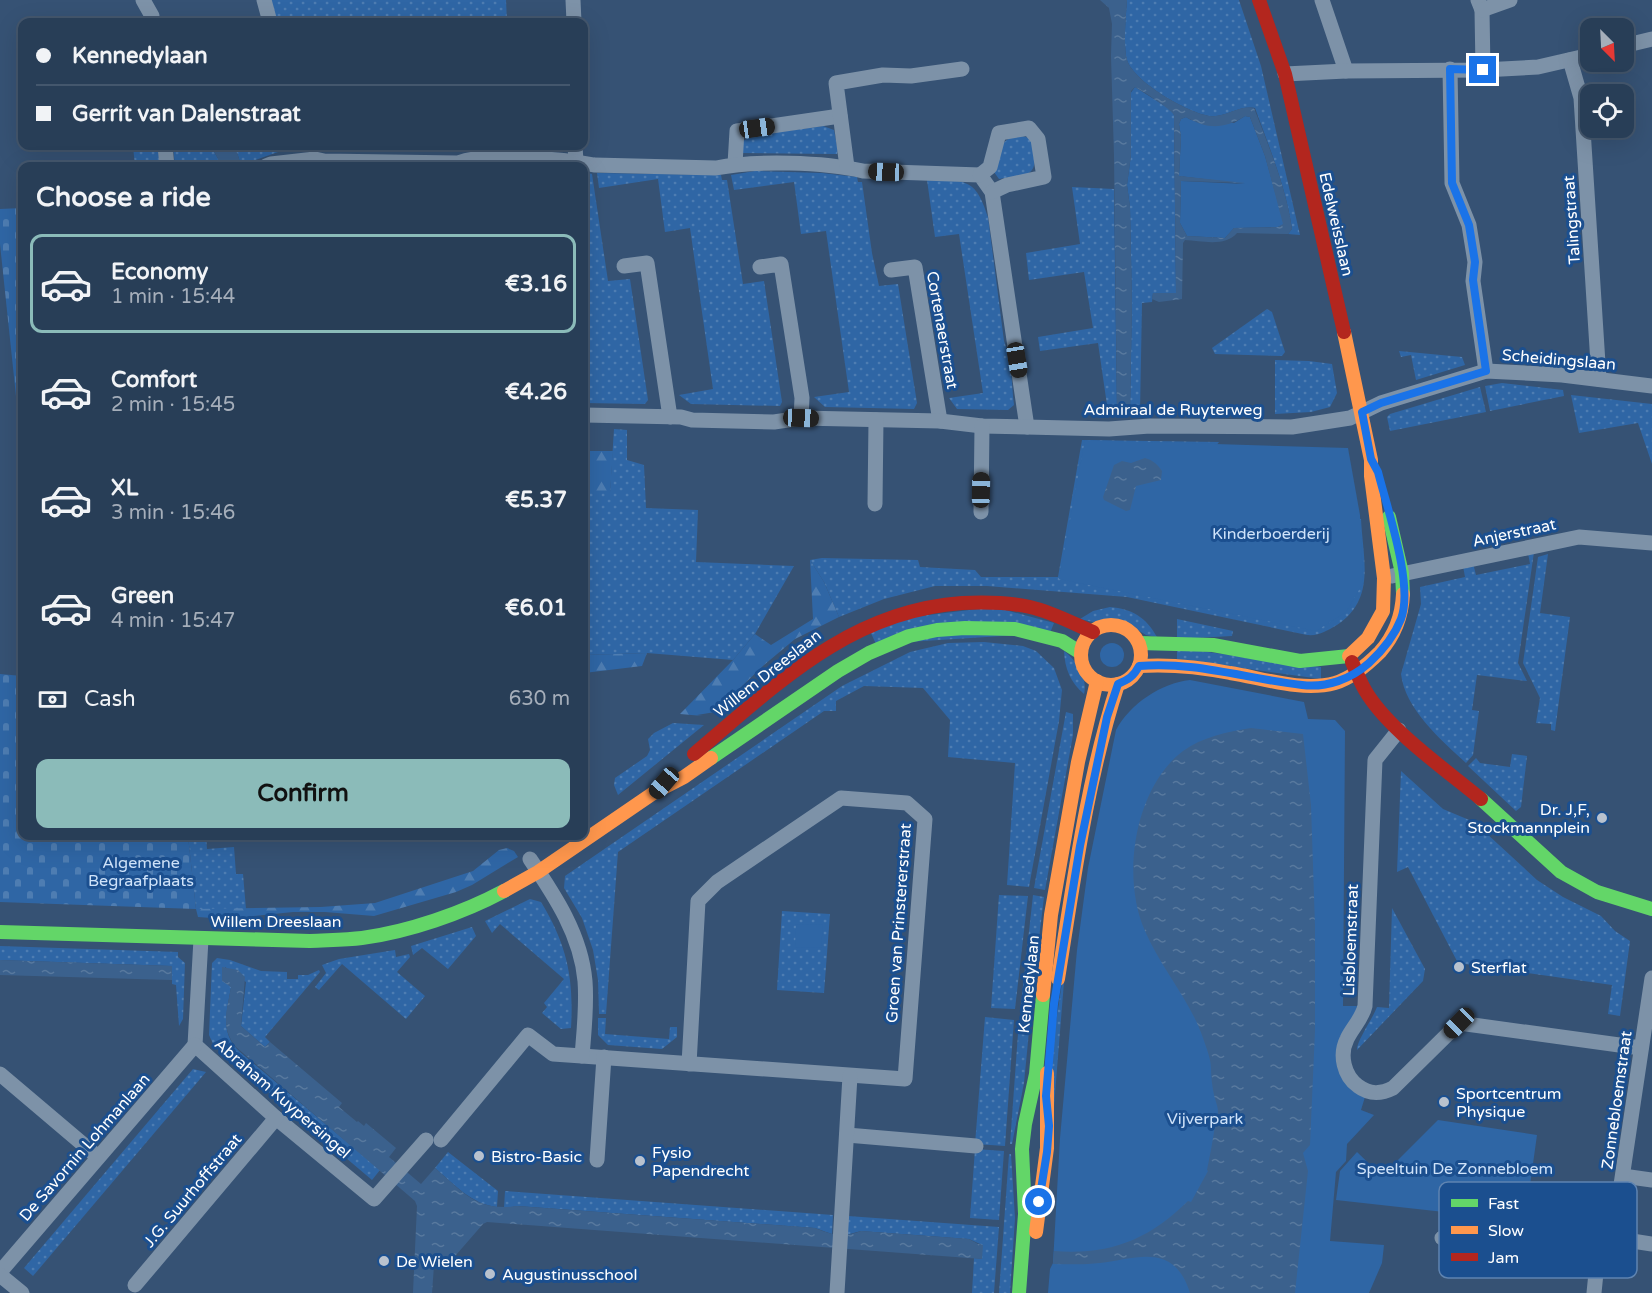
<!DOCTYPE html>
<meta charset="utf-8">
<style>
body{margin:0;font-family:"Varela Round",sans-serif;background:#344961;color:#f1f3f6;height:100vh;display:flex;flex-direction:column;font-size:22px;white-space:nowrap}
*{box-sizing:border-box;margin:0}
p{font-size:20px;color:#a5aeba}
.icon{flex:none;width:33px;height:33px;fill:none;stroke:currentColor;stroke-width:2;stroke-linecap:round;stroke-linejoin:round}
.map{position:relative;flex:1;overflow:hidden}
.details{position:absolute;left:18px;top:162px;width:570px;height:678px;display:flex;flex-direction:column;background:#283e57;border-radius:12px;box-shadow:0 6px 24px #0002,0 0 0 2px #44576d}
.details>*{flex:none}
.banner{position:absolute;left:18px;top:18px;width:570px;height:132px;border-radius:12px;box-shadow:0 6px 24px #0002,0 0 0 2px #44576d;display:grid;align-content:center;height:132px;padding:0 18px;background:#283e57}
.needle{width:39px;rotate:156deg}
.controls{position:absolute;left:1580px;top:18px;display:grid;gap:12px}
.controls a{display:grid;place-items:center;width:54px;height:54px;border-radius:12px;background:#283e57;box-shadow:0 6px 24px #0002,0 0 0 2px #44576d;font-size:30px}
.end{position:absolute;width:27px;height:27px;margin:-14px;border:8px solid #1a73e8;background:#fff;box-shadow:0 0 0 3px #fff}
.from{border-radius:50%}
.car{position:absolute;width:18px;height:36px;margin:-18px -9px;border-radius:8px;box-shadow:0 0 4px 2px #0007;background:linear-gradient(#222 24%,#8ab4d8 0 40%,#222 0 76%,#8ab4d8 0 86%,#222 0)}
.banner b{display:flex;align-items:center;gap:21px;height:57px;font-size:22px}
.banner b+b{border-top:2px solid #44576d}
.banner i{width:15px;height:15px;background:#f1f3f6}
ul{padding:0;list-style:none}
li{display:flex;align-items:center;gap:18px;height:99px;margin:0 12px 9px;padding:0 6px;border:3px solid transparent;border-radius:12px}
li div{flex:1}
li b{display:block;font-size:22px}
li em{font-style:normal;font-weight:700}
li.active{border-color:#8bbbb9}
li>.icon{width:54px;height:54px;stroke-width:1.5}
h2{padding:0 18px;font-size:27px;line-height:72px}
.pay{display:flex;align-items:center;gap:15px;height:66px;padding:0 18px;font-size:22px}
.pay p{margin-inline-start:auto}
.button{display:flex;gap:12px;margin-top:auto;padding:12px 18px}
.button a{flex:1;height:69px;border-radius:12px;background:#8bbbb9;color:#111;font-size:24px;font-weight:700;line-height:69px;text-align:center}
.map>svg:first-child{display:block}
.grass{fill:url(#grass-dots)}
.forest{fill:url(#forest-firs)}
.cemetery{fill:url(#cemetery-stones)}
.green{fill:#2f66a5}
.water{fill:url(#water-ripples);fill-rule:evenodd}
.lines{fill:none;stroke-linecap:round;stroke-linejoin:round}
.street{stroke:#7d92a8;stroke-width:15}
.fast{stroke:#63d668;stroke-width:14}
.slow{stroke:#ff974d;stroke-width:14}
.jam{stroke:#b3261e;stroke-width:14}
.route{stroke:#1a73e8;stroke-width:8}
.poi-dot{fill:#b9c2ce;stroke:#1b4f8f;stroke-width:2}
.labels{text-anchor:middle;stroke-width:6;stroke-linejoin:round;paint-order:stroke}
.street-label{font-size:16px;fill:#fff;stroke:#1b4f8f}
.park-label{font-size:16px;fill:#cfe3fa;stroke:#1b4f8f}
.poi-label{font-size:16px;fill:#fff;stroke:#1b4f8f;text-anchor:start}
.key{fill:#1b4f8f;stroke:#5f84b1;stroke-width:1.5}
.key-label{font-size:16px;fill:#fff}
</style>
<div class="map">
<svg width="1652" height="1293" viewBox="0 0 1652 1293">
<defs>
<pattern id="grass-dots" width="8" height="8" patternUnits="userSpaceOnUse" patternTransform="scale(1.5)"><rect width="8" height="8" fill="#2f66a5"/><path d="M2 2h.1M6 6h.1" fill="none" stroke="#4e7db2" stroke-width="1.8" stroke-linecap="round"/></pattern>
<pattern id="forest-firs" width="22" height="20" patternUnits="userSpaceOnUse" patternTransform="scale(1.5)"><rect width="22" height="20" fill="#2f66a5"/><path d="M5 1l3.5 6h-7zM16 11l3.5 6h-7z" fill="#4e7db2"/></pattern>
<pattern id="cemetery-stones" width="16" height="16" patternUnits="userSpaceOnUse" patternTransform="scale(1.5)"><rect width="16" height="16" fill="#2f66a5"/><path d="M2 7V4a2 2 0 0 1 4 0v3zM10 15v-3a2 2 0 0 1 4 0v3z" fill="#4e7db2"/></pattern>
<pattern id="water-ripples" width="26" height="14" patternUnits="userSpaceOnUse" patternTransform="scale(1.5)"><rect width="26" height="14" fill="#3b618d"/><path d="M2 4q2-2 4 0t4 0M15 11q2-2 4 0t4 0" fill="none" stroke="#58799e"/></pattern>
</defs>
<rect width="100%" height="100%" fill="#365274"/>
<g class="grass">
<polygon points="269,0 506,0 507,22 275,22"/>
<path d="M1127,0H1239L1261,66L1300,235L1288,234L1292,229C1286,187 1269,147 1255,108C1239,105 1225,118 1210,116C1188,113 1134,82 1127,60C1123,45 1126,16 1127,0Z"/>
<polygon points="1135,87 1171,110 1174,115 1176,293 1153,293 1152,302 1142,303 1140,413 1130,412 1132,303 1130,207 1127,185 1131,155 1130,94"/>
<polygon points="823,126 834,130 838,151 837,154 743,153 742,142 750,136"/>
<path d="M1017,136C1022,136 1028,136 1031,141C1035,147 1037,163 1032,170C1026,178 1009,177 999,179L994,172C1004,156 994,141 1017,136Z"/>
<polygon points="133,146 161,146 163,166 135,166"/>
<polygon points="173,146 211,146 222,166 175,166"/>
<polygon points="235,146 295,146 241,165"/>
<polygon points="755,171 822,173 857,177 858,182 862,182 872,253 879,286 898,284 917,403 914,409 825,407 814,397 849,392 826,231 801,234 794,182 734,190 731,175"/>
<polygon points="584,172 592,174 608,281 630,279 648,400 645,404 584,403"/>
<polygon points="597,173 721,175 722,180 727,180 743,284 764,281 782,402 780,406 691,404 679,395 713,389 690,228 665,232 658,179 599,188"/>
<path d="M927,180C966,181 975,177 988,217L1004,341C1013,361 1011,384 1014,405L1008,410L957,409L949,398L983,393L959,234L935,237Z"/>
<polygon points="1072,187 1114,189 1117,412 1108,412 1098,343 1040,351 1038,337 1093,328 1084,272 1029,280 1026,253 1080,244"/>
<polygon points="1267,309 1272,312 1285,352 1282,356 1215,354 1212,348"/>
<polygon points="1399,351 1462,357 1465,365 1416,380 1411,355 1401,357"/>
<polygon points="1275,360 1309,361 1332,364 1337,393 1330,407 1311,412 1275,414"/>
<polygon points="1502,383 1563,390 1564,396 1490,411 1485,386"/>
<polygon points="1480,387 1486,412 1390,431 1387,417 1390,414"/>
<polygon points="1571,395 1652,404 1652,464 1638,423 1579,433"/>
<polygon points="614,429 627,430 627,460 644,465 646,508 698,510 696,562 794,566 755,634 733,660 647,653 584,655 584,493 610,492"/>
<path d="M1082,440L1219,442L1212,451L1320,518L1361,519C1363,560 1376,599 1337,625C1326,631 1320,636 1307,635L1127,597L987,586H935L884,599L839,617L824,582L810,560L822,558L918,560L920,567L975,570L981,577H1058Z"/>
<path d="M1534,552L1518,663L1527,681L1477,675L1472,710L1479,711L1473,755L1466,763C1441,740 1405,709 1401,674L1421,604L1420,587L1465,577L1463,566L1473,563L1476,575L1530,564L1528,553Z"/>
<polygon points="1548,554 1540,613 1570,617 1555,731 1551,730 1551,724 1536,723 1540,698 1523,663 1538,557"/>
<polygon points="994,607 1054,623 1050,633 876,644 869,629 896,619"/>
<path d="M1110,607C1132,609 1146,617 1157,637L1146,635L1123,621L1114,619L1093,622L1080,619L1093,611Z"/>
<polygon points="1177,619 1233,631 1232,636 1177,639"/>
<polygon points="984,642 1023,646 1036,651 1054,668 1062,690 1059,721 1029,887 1007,885 1015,763 948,757 950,720 923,688 864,686 836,701 836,711 824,711 618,852 606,1014 599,1014 598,980 593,950 582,918 564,888 565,876 842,686 910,652 948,643"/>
<polygon points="1177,648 1321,667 1321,679 1177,659"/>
<path d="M1064,651C1076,660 1088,678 1084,694C1070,682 1065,669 1064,651Z"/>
<polygon points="1066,712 1073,714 1073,735 1045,890 1034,888"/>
<polygon points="673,723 704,725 618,795 614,785 615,778 647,756 650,750 648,739 654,733"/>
<polygon points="1512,754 1527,756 1521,807 1516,811 1468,766 1476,758 1480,763 1510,767"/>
<polygon points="1401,771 1443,809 1474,822 1537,880 1563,897 1601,916 1615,931 1630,941 1620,1016 1608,1014 1612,985 1458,963 1408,867 1397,872"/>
<polygon points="188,836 206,836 207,849 234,847 236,874 243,874 246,909 196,909"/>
<polygon points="999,895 1028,896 1015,1009 991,1008"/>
<polygon points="1033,895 1044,897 1030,1013 1020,1013"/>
<path d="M530,899L541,902C567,945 574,978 571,1028L561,1029L542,1013L547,1007L544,1003L564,979L500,924L492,933L485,921Z"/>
<path d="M1392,908L1425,969L1423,981L1357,1050C1356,1042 1373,1018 1377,1007L1389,1008Z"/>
<polygon points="782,911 830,914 824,993 777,990"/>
<polygon points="472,927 476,936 448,969 422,948 413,955 411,946"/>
<polygon points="0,946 178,952 178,957 185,963 183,1019 179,1026 176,985 172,984 172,966 0,960"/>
<polygon points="395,950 396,957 409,954 410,957 397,972 425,996 406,1019 342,964 319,990 315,987 326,973 322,965 339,959"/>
<polygon points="1066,957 1052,1131 1051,1066 1054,1035"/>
<path d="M217,958L230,960L261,971L287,972V979H298V975H308L319,970L320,972L265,1037L270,1042L265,1047L241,1026L246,982L225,967L224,981L231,987C227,1012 219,1032 240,1052L380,1170L372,1180L214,1046L209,1035L212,963Z"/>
<polygon points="985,1017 1014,1020 1005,1146 975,1144"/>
<polygon points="598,1018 606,1018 605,1034 669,1039 670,1027 677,1027 677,1037 662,1049 608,1045 598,1035"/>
<polygon points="1019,1020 1030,1021 1024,1083 1012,1144 1010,1144"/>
<polygon points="193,1069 206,1072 33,1276 24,1268"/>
<polygon points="975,1149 1004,1151 999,1220 970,1218"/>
<path d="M448,1152L498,1191L497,1207C471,1204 454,1184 435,1168Z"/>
<polygon points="1009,1154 1011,1154 1015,1218 1010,1293 999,1293"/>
<polygon points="505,1191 833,1215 832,1234 815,1228 518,1206 504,1208"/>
<polygon points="848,1216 999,1227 994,1293 972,1293 974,1258 982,1259 982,1245 969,1239 861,1231 846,1235"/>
</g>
<g class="forest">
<polygon points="584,451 613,451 610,493 584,493"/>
<polygon points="810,560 824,582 839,617 795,639 764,665 715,712 697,715 703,716 680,714 733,660 755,634 771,645 813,619"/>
<polygon points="647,653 642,666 584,673 584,655"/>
<polygon points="507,848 514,851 518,857 472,885 456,892 374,916 325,912 293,912 226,919 198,917 196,909 321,907 375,903 473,871 499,850"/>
</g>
<g class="cemetery">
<polygon points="22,208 22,453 0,244 0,209"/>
<polygon points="0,674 22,676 22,836 188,836 196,909 0,902"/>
</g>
<g class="green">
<polygon points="1245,116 1250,117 1265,156 1284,224 1278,227 1234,228 1225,238 1187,236 1180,223 1181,181 1245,184 1179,176 1181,137 1179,124 1181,119 1186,117 1191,120 1234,123"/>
<polygon points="1085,440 1348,448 1360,515 1363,583 1346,612 1316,631 1059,579"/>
<circle cx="1112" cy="655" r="12"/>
<path d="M1190,680L1304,702L1308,719L1335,720L1345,731L1343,1006H1357L1356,1013L1340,1038L1365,1097L1361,1110L1374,1115L1347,1144L1346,1161L1336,1172L1330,1241L1384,1245L1382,1263L1369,1293H1048L1050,1269L1053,1263L1060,1138L1077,950L1088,868L1116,730C1130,704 1161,683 1190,680Z"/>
<polygon points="796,924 823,925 821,948 795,947"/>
<polygon points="1438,1120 1537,1135 1525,1221 1336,1200 1340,1171 1357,1152 1382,1176"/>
</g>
<g class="water">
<path d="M1100,0H1127C1126,16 1123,45 1127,60C1134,82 1188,113 1210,116C1225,118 1239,105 1254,108C1269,147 1286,187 1292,229L1288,234L1237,233C1225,247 1203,241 1185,240L1183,243L1182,299L1159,302L1152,299L1153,293H1176L1174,115C1171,109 1141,90 1135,87L1131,91V155L1127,185L1130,207L1132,303L1130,412H1117L1114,155L1111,56L1112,24L1109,8ZM1245,116L1250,117L1265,156L1283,224L1278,227L1234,228L1225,238L1187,236L1180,223L1181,181L1246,183L1179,176L1181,137L1179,124L1181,119L1186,117C1208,130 1224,129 1245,116Z"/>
<polygon points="211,146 235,146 241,165 222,166"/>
<path d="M1145,458C1153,460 1158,465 1162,471L1161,480L1136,486L1130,510L1126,511L1104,500L1103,497L1114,465L1122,461L1131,463Z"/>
<path d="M1251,728L1303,734L1311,805L1315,926V1031L1310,1145L1303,1153L1308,1171L1295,1293H1190C1174,1242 1138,1258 1100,1263C1084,1265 1068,1264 1053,1264L1054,1251C1111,1255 1148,1240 1188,1201L1191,1202L1208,1171L1207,1170C1210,1155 1213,1140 1215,1125C1216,1121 1218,1116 1218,1112C1218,1106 1215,1100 1214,1095C1212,1086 1211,1076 1211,1068C1211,1059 1206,1047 1203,1038C1191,1002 1161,968 1145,931C1121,878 1134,788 1183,751C1202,737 1227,732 1251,728Z"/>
<polygon points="0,960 172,966 172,980 0,975"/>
<path d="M222,967L238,970L245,977L241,1026L265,1047L270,1042L342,1103L339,1107L357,1122L358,1121L364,1126L366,1123L396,1148L389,1157L421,1184L435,1168C463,1192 477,1212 517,1206L815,1228C830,1235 845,1238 861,1231L969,1239L978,1244L983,1245L982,1259L487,1222L483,1224L449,1263L434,1265L432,1293H413L417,1206L415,1201L236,1047C220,1027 227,1011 231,987L222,981Z"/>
</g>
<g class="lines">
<g class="street">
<polyline points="143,0 152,16 152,22"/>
<polyline points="264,0 270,22"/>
<polyline points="573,0 574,22"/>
<polyline points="1322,0 1346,71"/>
<polyline points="1478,0 1482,10 1483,70"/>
<polyline points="1482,10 1510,0"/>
<polyline points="1623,46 1652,39"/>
<polyline points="1570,60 1581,98 1599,379"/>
<polyline points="1450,69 1452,183 1469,225 1475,262 1473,281 1486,371"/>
<polyline points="1285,74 1346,71 1483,70 1538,67 1590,55"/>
<polyline points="165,146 167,166"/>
<polyline points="575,146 576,161"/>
<polyline points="735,164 737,131 840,116"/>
<path d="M266,166L271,164L315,159L324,161L458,163C484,152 565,159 594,165L716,168C755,160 824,162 863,171L980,175L992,192L1027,427"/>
<polyline points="847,167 836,83 883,75 911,76 962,69"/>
<polyline points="980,175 990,167 999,133 1029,128 1038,139 1044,177 1007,185 992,192"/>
<polyline points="624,266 647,263 670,417"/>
<polyline points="760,267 781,264 802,398 801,418"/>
<polyline points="891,270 915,267 940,421"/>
<polyline points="584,415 681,417 692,420 774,422 801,418 940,421 982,426 1109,429 1150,426 1292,427 1350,418 1381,403 1486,371 1562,375 1652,386"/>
<polyline points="875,504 876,420"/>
<polyline points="981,512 982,426"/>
<polyline points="1392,576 1579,537 1652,543"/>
<path d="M1399,730L1375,760L1365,1006C1362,1019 1352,1028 1347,1039C1339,1055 1344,1076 1358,1086C1370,1095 1381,1094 1393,1088L1459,1023L1641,1048"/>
<polyline points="201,939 195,1045 276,1118 374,1199 426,1140"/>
<polyline points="582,1056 905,1079 925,819 907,803 841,798 717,882 698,901 689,1064"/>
<polyline points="0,1074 98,1157"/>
<polyline points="847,1135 976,1146"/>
<path d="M441,1140L528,1035L553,1054L582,1056C584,1031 587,1006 585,981C581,935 555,896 530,859"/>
<polyline points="597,1160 604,1057"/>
<polyline points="1623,1176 1652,1180"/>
<polyline points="1442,1238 1598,1253"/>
<polyline points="1613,1238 1652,1244"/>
<polyline points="0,1272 195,1045"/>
<polyline points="0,1275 22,1293"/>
<polyline points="135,1285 276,1118"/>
<polyline points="837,1293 850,1076"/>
<polyline points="1594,1293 1598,1253 1613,1238 1652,978"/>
</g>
<g class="fast">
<polyline points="1389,517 1402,573 1403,594"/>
<polyline points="1139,643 1213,645 1300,661 1349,656"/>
<polyline points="711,758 838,671 869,653 909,636 937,630 965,628 1015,629 1062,641 1081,653"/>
<polyline points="1481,799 1561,872 1597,892 1652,909"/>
<path d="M0,932L310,941C327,940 345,940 362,938C408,932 463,913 504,891"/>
<polyline points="1019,1293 1025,1214 1022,1149 1025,1124 1036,1074 1043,995"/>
</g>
<g class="slow">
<polyline points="1344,332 1371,460 1371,476 1384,578 1383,611 1368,638 1349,656"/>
<circle cx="1111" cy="655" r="30"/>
<path d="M1139,666C1170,664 1200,667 1230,673C1262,678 1302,692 1335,683C1352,678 1367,665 1380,652C1395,635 1402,617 1403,594"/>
<polyline points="504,891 538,872 655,792 684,777 711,758"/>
<path d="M1058,979C1074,879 1087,780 1118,684"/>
<polyline points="1043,995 1051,915 1078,762 1097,681"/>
<polyline points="1036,1232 1047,1148 1047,1073"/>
</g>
<g class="jam">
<polyline points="1259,0 1285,74 1344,332"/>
<path d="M1352,662C1357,673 1361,685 1368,695C1392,732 1446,770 1481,799"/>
<path d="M694,754C776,685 849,611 962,603C984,602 1008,602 1030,607C1052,612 1072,623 1093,632"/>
</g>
</g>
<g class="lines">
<path class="route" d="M1039,1202L1047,1152L1049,1126L1046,1096L1054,1004L1080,846L1107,717L1118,684C1128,680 1134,676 1139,666C1195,661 1247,679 1302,685C1327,688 1351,679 1369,663C1382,651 1394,637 1401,619C1414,585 1387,508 1378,472L1371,459L1362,412L1381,403L1486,371L1473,280L1475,262L1469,225L1452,183L1450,69L1483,70"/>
</g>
<g class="poi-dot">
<circle cx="1602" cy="818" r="6"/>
<circle cx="1459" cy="967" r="6"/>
<circle cx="1444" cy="1102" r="6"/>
<circle cx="479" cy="1156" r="6"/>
<circle cx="640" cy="1161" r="6"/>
<circle cx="384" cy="1261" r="6"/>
<circle cx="490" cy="1274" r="6"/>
</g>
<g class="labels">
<g class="street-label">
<text transform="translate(1571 220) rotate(-94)" y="6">Talingstraat</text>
<text transform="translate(1337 224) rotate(77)" y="6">Edelweisslaan</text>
<text transform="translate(943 330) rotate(80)" y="6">Cortenaerstraat</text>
<text transform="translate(1559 359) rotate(5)" y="6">Scheidingslaan</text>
<text x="1173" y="415">Admiraal de Ruyterweg</text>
<text transform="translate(1514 532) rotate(-12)" y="6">Anjerstraat</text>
<text transform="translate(767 673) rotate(-38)" y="6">Willem Dreeslaan</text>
<text x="276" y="927">Willem Dreeslaan</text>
<text transform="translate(898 923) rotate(-86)" y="6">Groen van Prinstererstraat</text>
<text transform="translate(1350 940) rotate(-88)" y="6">Lisbloemstraat</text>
<text transform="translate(1028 984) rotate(-84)" y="6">Kennedylaan</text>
<text transform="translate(283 1098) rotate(41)" y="6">Abraham Kuypersingel</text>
<text transform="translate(1616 1100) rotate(-82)" y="6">Zonnebloemstraat</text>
<text transform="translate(84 1147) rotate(-49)" y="6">De Savornin Lohmanlaan</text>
<text transform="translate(192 1190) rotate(-50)" y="6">J.G. Suurhoffstraat</text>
</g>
<g class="park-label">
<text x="1271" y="539">Kinderboerderij</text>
<text x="141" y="868">Algemene<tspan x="141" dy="18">Begraafplaats</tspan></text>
<text x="1205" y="1124">Vijverpark</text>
<text x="1455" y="1174">Speeltuin De Zonnebloem</text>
</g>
<g class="poi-label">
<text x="1590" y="815" text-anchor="end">Dr. J,F,<tspan x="1590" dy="18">Stockmannplein</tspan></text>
<text x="1471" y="973">Sterflat</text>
<text x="1456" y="1099">Sportcentrum<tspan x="1456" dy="18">Physique</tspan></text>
<text x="652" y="1158">Fysio<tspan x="652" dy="18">Papendrecht</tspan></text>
<text x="491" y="1162">Bistro-Basic</text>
<text x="396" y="1267">De Wielen</text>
<text x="502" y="1280">Augustinusschool</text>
</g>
</g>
<rect x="1439" y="1182" width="198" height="96" rx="9" class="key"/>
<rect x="1451" y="1199" width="27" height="8" fill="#63d668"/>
<rect x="1451" y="1226" width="27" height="8" fill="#ff974d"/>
<rect x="1451" y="1253" width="27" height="8" fill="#b3261e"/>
<g class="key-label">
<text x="1488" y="1209">Fast</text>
<text x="1488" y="1236">Slow</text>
<text x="1488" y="1263">Jam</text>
</g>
</svg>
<div class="controls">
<a><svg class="needle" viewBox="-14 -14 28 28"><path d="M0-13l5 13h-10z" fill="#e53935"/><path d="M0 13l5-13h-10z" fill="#a5aeba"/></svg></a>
<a><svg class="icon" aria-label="locate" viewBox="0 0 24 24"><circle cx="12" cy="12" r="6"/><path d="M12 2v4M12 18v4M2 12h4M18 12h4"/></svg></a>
</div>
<i class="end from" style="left:1039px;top:1202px"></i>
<i class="end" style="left:1483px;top:70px"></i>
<i class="car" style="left:757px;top:128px;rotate:82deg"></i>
<i class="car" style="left:886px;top:172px;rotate:272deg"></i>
<i class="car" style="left:1017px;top:360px;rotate:171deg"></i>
<i class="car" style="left:801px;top:418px;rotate:92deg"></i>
<i class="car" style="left:981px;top:490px;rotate:1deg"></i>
<i class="car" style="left:664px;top:783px;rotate:221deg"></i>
<i class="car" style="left:1459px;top:1023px;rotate:225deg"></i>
<div class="banner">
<b><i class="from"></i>Kennedylaan</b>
<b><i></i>Gerrit van Dalenstraat</b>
</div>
<section class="details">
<h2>Choose a ride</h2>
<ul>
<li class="active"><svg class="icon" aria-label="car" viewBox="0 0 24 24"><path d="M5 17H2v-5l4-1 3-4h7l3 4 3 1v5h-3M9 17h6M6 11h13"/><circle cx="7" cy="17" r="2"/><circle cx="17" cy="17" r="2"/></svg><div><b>Economy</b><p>1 min · 15:44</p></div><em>€3.16</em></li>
<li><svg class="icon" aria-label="car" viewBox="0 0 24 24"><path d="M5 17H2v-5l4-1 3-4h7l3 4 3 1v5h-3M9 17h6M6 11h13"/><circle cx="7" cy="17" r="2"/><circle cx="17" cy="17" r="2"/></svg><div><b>Comfort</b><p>2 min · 15:45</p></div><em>€4.26</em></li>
<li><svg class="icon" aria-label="car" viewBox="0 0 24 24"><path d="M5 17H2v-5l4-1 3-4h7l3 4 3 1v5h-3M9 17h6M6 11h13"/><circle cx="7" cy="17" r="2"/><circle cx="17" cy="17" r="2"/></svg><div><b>XL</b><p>3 min · 15:46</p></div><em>€5.37</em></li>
<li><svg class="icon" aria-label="car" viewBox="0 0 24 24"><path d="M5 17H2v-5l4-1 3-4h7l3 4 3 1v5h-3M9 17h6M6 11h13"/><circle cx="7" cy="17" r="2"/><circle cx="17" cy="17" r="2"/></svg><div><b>Green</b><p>4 min · 15:47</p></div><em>€6.01</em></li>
</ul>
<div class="pay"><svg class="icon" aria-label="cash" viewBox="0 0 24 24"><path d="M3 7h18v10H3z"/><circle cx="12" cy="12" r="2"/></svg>Cash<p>630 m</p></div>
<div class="button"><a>Confirm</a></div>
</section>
</div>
